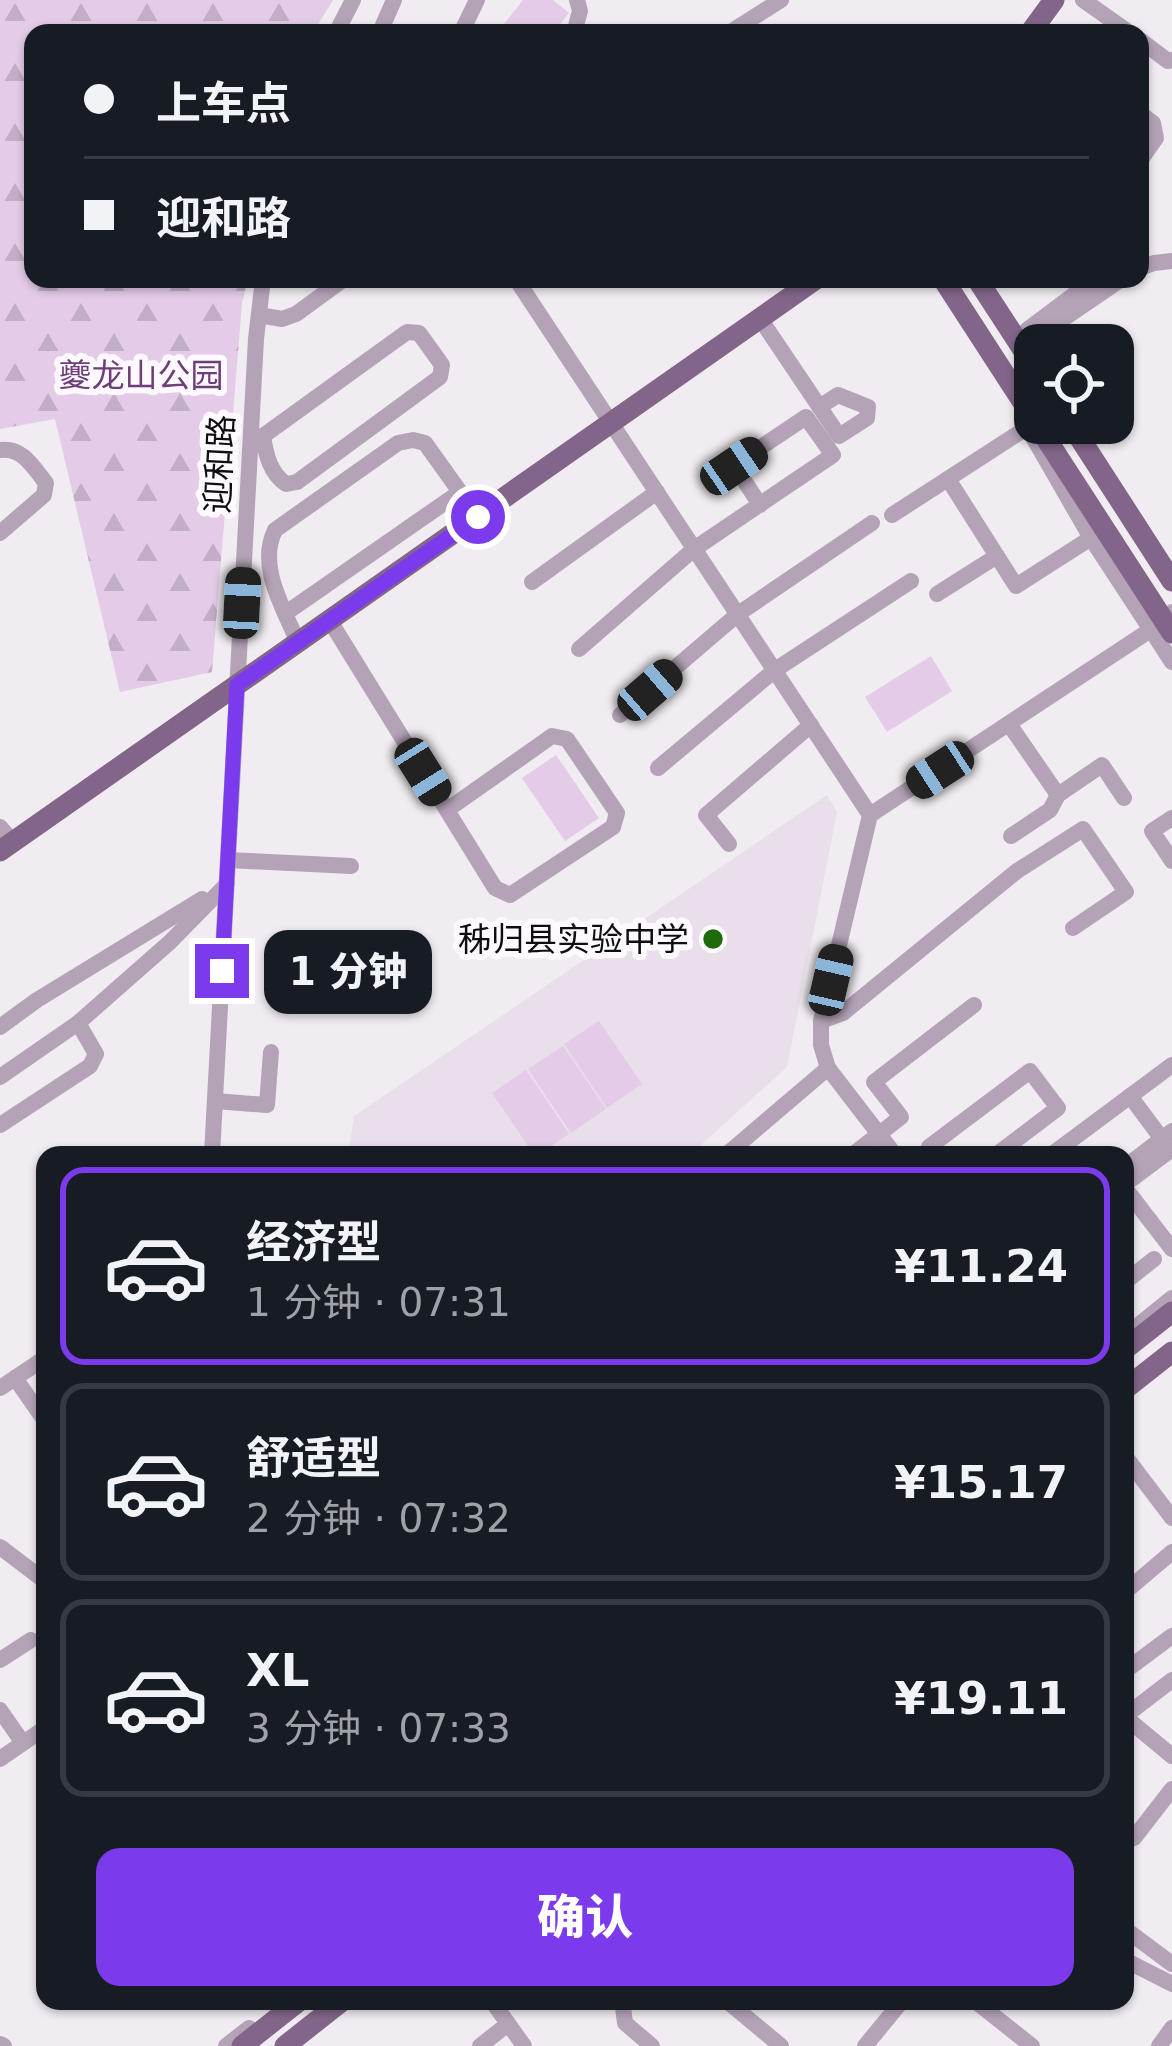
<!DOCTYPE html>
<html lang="zh">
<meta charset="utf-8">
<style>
body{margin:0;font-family:"DejaVu Sans","Noto Sans SC",sans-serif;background:#20242c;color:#f1f3f6;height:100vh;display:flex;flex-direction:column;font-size:45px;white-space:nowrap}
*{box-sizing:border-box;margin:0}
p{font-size:39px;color:#9ea1a6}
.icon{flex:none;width:66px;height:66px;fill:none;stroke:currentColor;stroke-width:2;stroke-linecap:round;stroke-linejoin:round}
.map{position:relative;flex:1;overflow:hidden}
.sheet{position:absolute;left:36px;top:1146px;width:1098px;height:864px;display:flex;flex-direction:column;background:#171b24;border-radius:24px;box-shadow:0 3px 9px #0004}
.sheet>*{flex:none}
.hud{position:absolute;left:24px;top:24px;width:1125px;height:264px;border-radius:24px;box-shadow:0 3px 9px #0004;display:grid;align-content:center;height:264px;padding:0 60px;background:#171b24}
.tools{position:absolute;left:1014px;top:324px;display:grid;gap:24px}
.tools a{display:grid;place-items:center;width:120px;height:120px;border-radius:24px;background:#171b24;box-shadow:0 3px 9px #0004;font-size:60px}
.end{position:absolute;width:54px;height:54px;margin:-27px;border:15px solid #7c3aed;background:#fff;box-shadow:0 0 0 6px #fff}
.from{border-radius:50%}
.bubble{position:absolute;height:84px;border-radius:24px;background:#171b24;box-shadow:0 3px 9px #0004;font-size:39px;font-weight:800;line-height:84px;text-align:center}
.car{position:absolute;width:36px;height:72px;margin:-36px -18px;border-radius:15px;box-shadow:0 0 9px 3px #0007;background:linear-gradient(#222 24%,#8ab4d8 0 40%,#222 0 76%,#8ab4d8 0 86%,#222 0)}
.hud b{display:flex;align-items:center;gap:42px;height:114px;font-size:45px}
.hud b+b{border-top:3px solid #363941}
.hud i{width:30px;height:30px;background:#f1f3f6}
ul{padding:21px 0 0;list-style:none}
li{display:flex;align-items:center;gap:36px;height:198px;margin:0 24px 18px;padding:0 36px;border:6px solid #363941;border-radius:24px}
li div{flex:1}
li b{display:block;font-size:45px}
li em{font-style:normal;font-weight:800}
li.active{border-color:#7c3aed}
li>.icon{width:108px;height:108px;stroke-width:1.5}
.button{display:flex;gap:24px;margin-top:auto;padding:24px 60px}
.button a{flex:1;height:138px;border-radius:24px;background:#7c3aed;color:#fff;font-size:48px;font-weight:800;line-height:138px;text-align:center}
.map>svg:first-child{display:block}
.built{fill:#e9dfeb}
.forest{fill:url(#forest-firs)}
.pitch{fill:#e4cce9}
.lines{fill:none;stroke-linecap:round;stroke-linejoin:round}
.minor{stroke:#b4a3b7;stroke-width:16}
.major{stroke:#836589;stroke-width:21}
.route{stroke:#7c3aed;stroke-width:15}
.poi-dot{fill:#1f6b0c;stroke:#fef9ff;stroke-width:4.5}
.labels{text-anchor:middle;stroke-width:12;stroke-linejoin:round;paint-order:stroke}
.park-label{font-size:33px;fill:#6e3e78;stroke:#fef9ff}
.street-label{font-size:33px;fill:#0e0d0f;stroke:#fef9ff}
.poi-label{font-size:33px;fill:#0e0d0f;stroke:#fef9ff;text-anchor:end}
</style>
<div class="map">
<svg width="1172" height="2046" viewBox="0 0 1172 2046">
<defs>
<pattern id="forest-firs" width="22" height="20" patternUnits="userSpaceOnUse" patternTransform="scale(3)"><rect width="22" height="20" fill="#e4cce9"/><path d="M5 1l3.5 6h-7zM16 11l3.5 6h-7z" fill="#c2aec7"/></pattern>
</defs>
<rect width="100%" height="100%" fill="#f0ecf1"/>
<polygon class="built" points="827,795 837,812 787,1067 690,1155 348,1155 354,1116"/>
<polygon class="forest" points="0,0 333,0 313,33 33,33 33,279 248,279 242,303 212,672 120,692 55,419 0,429"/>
<g class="pitch">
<polygon points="523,0 553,0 569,13 553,33 497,33"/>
<polygon points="931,656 952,691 887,732 865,697"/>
<polygon points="556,755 599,818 565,841 522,778"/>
<polygon points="599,1021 642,1084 607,1108 564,1044"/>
<polygon points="563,1046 606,1109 571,1133 528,1069"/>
<polygon points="526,1070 569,1134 538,1155 534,1155 492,1093"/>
</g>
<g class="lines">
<g class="minor">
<polyline points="1083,0 1130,33"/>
<polyline points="336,33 353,0"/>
<polyline points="383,33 383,25 394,0"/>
<polyline points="461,33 477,0"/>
<polyline points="574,33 580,11 577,0"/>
<polyline points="729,33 781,0"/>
<polyline points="1140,40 1168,61 1172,60"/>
<polyline points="1140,113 1153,123 1156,138 1140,161"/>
<polyline points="1140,268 1154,263 1172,261"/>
<polyline points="516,279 870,815 821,1021 821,1045 828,1068 895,1155"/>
<polyline points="259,315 282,319 296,314 344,279"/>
<polyline points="761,320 839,436 867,418 868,407 838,395 819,407"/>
<polyline points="1027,330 1095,279"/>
<polyline points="1031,341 1122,279"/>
<polyline points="1030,432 1091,538 1172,662"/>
<path d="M251,438L263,436C266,455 270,473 286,484L297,482L440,377L442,365L419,333L407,332L263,436"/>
<path d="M0,450C23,447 33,467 46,483L44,495L0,533"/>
<polyline points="948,479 1016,586 1091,538"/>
<polyline points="892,515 1028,427"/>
<polyline points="532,582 657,492"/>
<polyline points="937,594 997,556"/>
<polyline points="286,613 460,492"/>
<polyline points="330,621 495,888 510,895 613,827 617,813 567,739 552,736 447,810"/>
<path d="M298,643C284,608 257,567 275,530L398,443L413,440L425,443L478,517"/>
<polyline points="579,649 694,549 833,455 806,417 734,465 760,505"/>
<polyline points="620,715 738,614 872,523"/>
<polyline points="1009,724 1058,795"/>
<polyline points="658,768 775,670 911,581"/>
<polyline points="870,815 1164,621 1172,612"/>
<polyline points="1172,818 1152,831 1172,861"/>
<polyline points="0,827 13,842"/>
<polyline points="1011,836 1050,810 1058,795 1102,765 1124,798"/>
<polyline points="729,844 706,815 811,725"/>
<polyline points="228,860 351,866"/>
<polyline points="821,1021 843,1013 1017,871 1083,829 1126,892 1073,928"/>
<polyline points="0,1027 37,1000 202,899"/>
<polyline points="0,1077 78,1023 170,942 227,884"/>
<polyline points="1130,1096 1162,1139"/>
<polyline points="215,1101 267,1105 271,1052"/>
<polyline points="0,1125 90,1066 96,1054 78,1023"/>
<polyline points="212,1155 256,339 263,279"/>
<polyline points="726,1155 828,1068"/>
<polyline points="852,1155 901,1117 874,1082 974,1005"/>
<polyline points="935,1155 929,1147 1030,1071 1058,1108 996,1155"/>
<polyline points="1051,1155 1172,1065"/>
<polyline points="1125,1167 1172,1131"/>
<polyline points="1125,1184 1172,1149"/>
<polyline points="1125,1188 1172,1249"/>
<polyline points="1125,1282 1154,1259"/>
<polyline points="1125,1336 1172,1298"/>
<polyline points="15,1378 45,1421"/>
<polyline points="0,1388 45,1358"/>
<polyline points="1125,1456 1172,1518"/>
<polyline points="0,1547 45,1581"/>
<polyline points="1125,1592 1172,1552"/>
<polyline points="0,1660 31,1640"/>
<polyline points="1125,1671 1172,1636"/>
<polyline points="0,1710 23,1743"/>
<polyline points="1125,1716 1172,1680"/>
<polyline points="1125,1717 1172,1756"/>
<polyline points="0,1759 45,1728"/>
<polyline points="1134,1838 1172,1789"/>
<polyline points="1125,1929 1172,1964"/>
<polyline points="1125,1960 1172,1984"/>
<polyline points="492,2001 524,2046"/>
<polyline points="627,2001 623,2007 625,2023 652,2046"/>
<polyline points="727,2001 781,2046"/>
<polyline points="975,2001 1032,2046"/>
<polyline points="0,2044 4,2046"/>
<polyline points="226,2046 249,2028"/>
<polyline points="480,2046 508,2024"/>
<polyline points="865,2046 902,2001"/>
<polyline points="1159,2046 1172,2028"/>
</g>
<g class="major">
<polyline points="1030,33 1054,0"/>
<polyline points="943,279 1035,421"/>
<polyline points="977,279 1035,368"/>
<polyline points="1036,423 1172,633"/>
<polyline points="1070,423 1172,581"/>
<polyline points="0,851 816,279"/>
<polyline points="1125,1349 1172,1312"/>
<polyline points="1125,1389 1172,1352"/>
<polyline points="242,2046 299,2001"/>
<polyline points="285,2046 342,2001"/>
</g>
</g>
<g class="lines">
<polyline class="route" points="222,971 237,685 478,517"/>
</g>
<circle class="poi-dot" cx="713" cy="939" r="12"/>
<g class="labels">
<g class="park-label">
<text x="141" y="387">夔龙山公园</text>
</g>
<g class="street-label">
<text transform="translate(219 464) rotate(-87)" y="12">迎和路</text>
</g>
<g class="poi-label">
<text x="689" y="951">秭归县实验中学</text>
</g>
</g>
</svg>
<div class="tools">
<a><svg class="icon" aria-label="locate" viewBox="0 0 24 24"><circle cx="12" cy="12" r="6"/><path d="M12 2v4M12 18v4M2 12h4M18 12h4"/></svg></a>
</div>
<i class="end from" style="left:478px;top:517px"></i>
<i class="end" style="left:222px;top:971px"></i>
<div class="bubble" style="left:264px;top:930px;width:168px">1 分钟</div>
<i class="car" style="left:734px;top:466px;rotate:56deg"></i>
<i class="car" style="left:242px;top:603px;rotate:3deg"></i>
<i class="car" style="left:650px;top:690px;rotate:49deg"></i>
<i class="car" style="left:940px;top:770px;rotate:237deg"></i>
<i class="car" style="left:423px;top:772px;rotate:148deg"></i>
<i class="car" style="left:831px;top:980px;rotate:13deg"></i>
<div class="hud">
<b><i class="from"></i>上车点</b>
<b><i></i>迎和路</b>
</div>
<section class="sheet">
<ul>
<li class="active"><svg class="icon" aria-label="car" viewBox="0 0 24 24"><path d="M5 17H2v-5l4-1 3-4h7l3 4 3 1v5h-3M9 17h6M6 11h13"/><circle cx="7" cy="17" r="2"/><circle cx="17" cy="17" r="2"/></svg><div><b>经济型</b><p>1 分钟 · 07:31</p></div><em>¥11.24</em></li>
<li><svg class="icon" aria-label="car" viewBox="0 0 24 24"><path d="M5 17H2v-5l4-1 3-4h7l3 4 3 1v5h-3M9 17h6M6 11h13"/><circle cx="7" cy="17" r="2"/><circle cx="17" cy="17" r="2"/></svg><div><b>舒适型</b><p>2 分钟 · 07:32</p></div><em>¥15.17</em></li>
<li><svg class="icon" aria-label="car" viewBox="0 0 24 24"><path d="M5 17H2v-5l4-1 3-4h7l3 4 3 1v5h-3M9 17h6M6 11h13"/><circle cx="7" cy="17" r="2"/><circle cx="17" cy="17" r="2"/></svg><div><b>XL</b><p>3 分钟 · 07:33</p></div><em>¥19.11</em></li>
</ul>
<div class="button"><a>确认</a></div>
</section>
</div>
